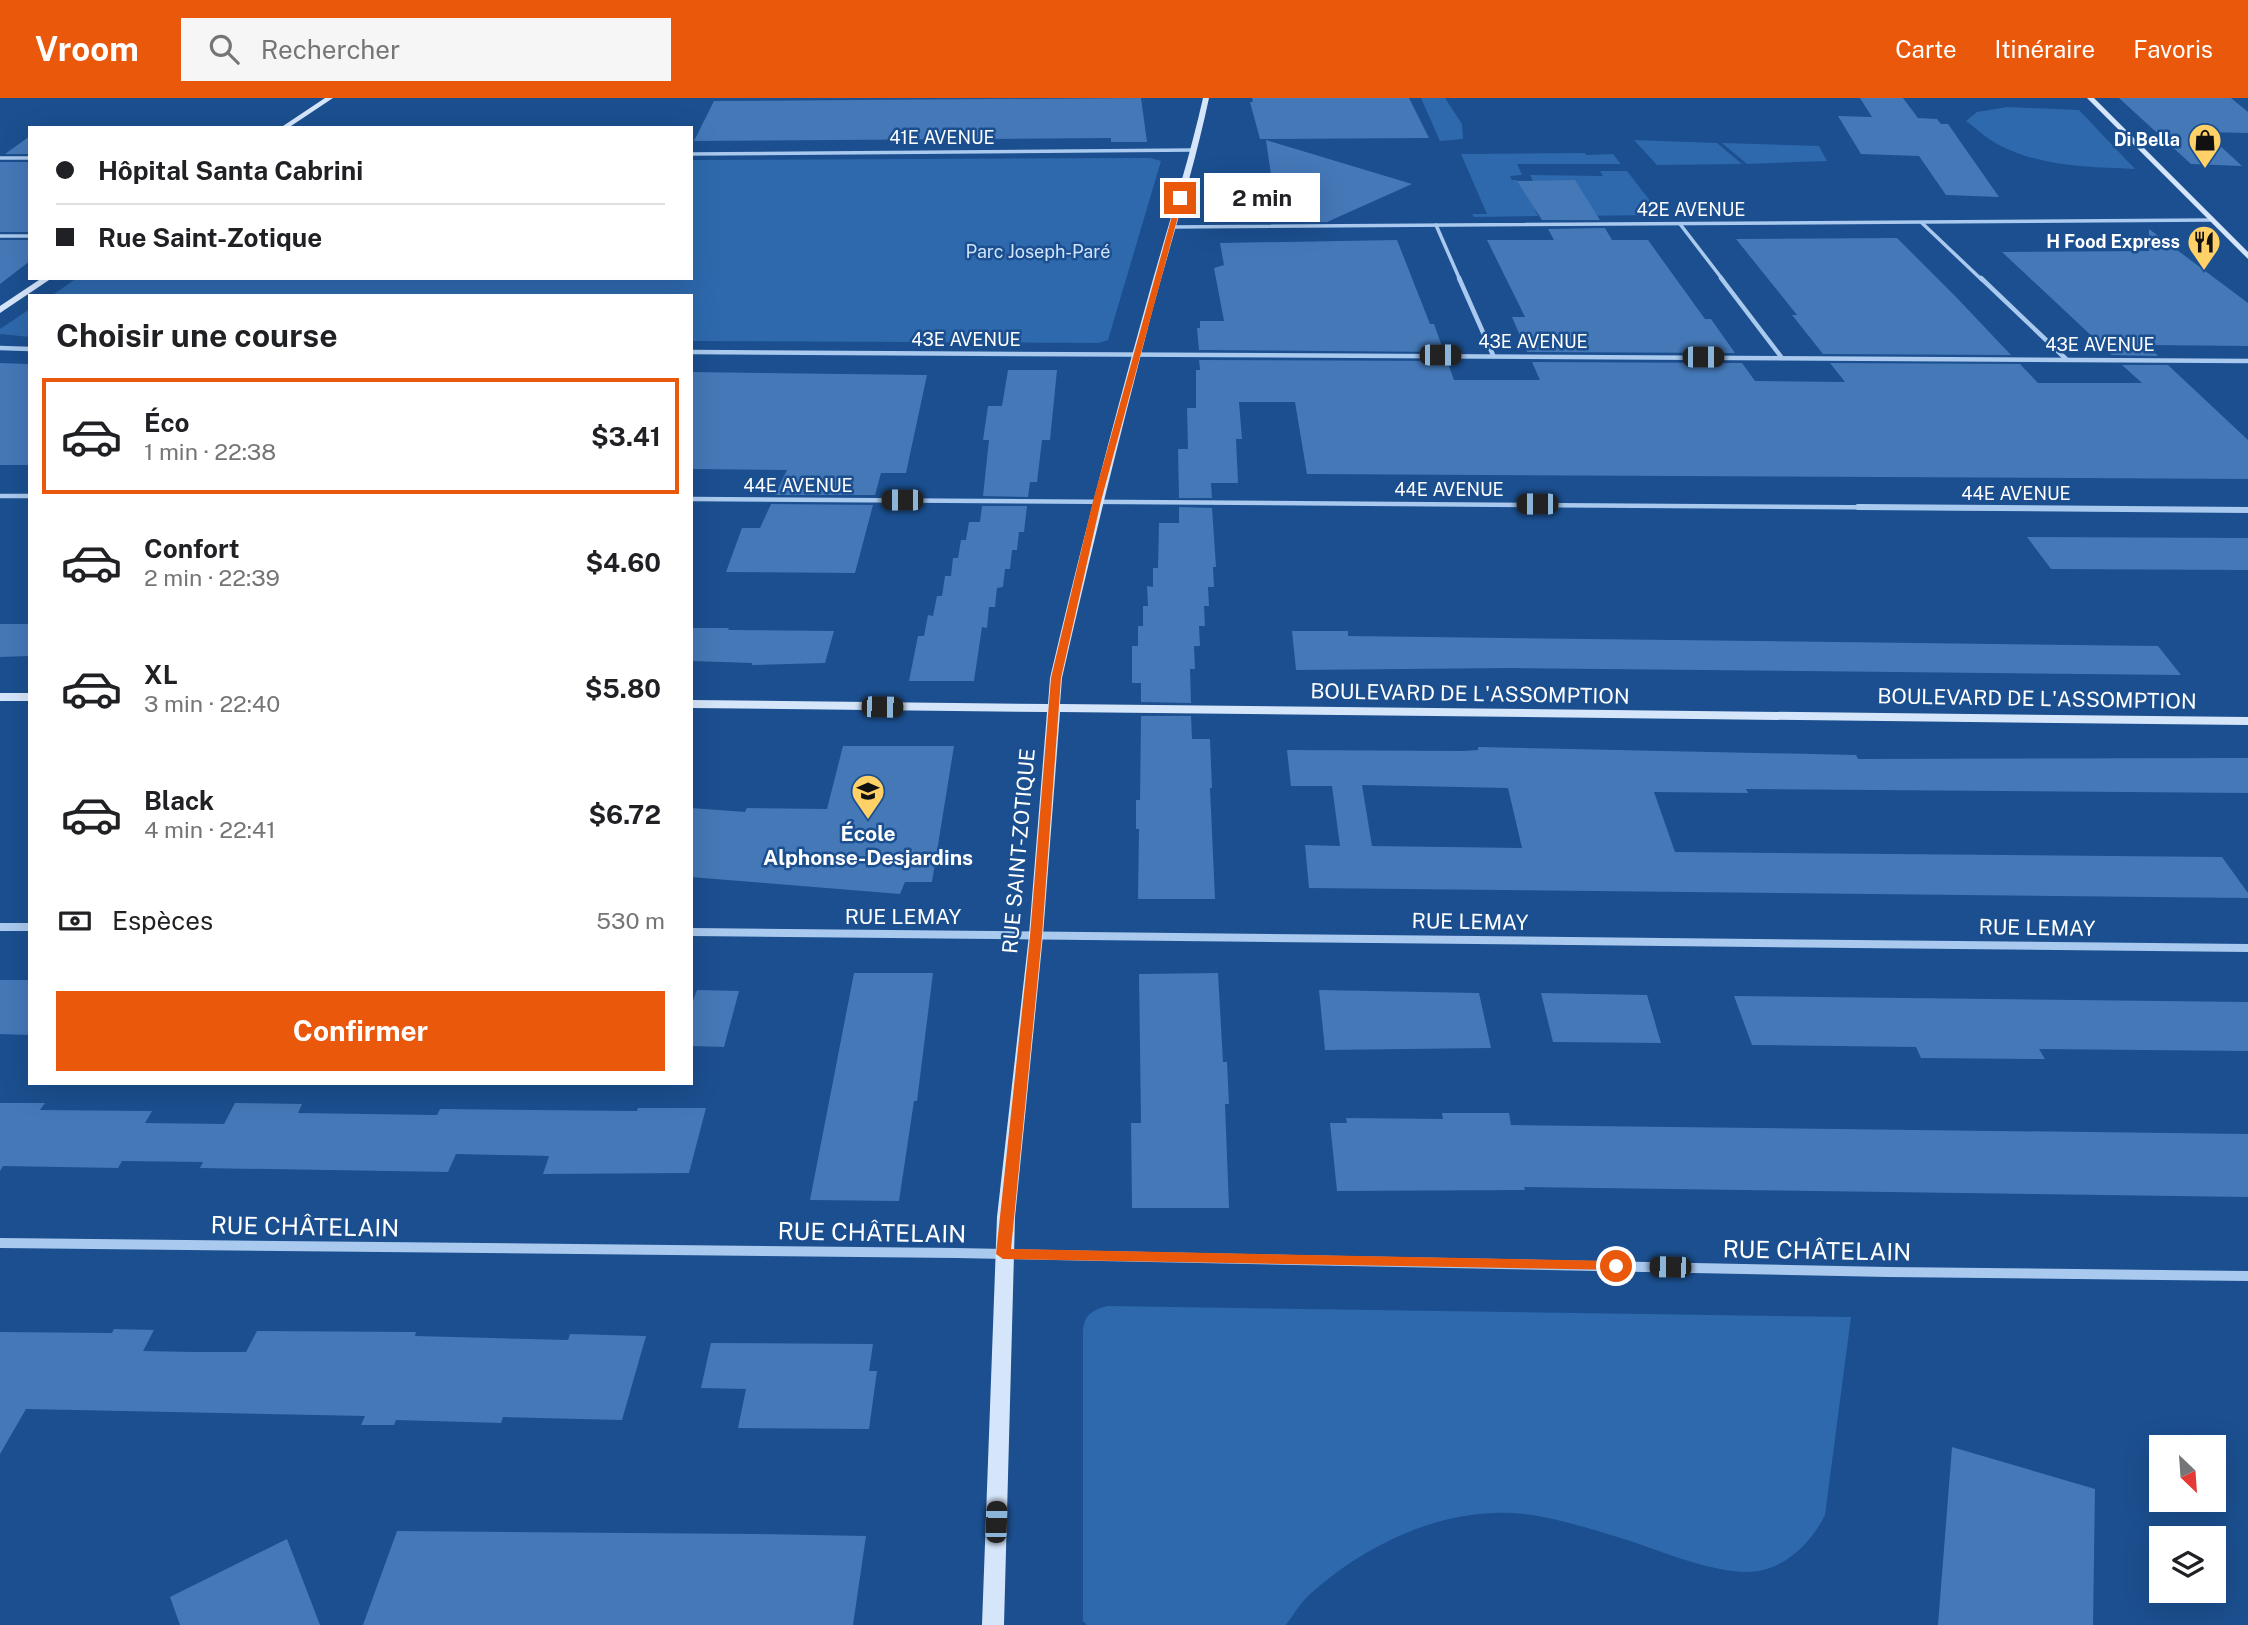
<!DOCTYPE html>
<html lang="fr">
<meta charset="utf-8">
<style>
body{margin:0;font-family:"Public Sans",sans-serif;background:#f6f6f6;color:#202124;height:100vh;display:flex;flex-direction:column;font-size:26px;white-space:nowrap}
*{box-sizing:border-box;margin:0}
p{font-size:23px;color:#757577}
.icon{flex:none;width:38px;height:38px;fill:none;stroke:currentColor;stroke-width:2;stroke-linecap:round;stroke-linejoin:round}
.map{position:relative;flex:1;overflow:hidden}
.drawer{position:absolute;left:28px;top:196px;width:665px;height:791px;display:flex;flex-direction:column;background:#fff;border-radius:0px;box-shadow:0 7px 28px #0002}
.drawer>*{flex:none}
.guide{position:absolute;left:28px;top:28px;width:665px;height:154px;border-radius:0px;box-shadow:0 7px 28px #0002;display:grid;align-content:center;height:154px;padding:0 28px;background:#fff}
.needle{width:46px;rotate:155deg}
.buttons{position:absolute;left:2149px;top:1337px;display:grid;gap:14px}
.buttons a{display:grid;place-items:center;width:77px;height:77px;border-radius:0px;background:#fff;box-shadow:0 7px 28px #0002;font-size:35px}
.end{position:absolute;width:32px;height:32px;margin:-16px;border:9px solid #ea580c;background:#fff;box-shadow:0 0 0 4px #fff}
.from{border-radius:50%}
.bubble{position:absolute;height:49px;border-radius:0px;background:#fff;box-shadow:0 7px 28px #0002;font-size:23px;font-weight:700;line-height:49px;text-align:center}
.car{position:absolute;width:21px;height:42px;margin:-21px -10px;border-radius:9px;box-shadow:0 0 5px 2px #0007;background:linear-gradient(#222 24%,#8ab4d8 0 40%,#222 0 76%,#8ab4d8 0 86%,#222 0)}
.guide b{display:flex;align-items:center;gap:24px;height:66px;font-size:26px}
.guide b+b{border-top:2px solid #e0e0e0}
.guide i{width:18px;height:18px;background:#202124}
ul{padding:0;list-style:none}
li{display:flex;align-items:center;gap:21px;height:116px;margin:0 14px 10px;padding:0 14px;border:4px solid transparent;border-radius:0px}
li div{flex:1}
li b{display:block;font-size:26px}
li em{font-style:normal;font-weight:700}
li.current{border-color:#ea580c}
li>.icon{width:63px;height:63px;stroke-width:1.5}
h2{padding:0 28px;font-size:32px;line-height:84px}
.pay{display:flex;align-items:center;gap:18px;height:77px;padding:0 28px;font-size:26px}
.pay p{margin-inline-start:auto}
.button{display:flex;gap:14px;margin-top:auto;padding:14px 28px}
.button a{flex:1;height:80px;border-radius:0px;background:#ea580c;color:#fff;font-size:28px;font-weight:700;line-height:80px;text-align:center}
header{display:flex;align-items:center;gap:42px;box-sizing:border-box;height:98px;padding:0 35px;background:#ea580c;color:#fff}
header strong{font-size:33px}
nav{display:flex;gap:38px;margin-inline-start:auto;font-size:24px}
.search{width:490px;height:63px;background:#f6f6f6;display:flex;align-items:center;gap:18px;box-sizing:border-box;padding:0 24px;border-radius:0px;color:#757577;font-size:26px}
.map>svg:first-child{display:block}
.green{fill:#2e69ad}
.building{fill:#4478b7;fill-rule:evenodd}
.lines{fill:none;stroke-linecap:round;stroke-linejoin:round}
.street-far4{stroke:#a9c9ee;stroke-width:3.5}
.street-far3{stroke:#a9c9ee;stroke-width:4.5}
.street-far2{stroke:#a9c9ee;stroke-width:6}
.street-far1{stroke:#a9c9ee;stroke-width:8}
.street{stroke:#a9c9ee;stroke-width:10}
.secondary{fill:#d6e6fa;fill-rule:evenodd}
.route{fill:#ea580c}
.labels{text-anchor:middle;stroke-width:5;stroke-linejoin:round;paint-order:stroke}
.far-street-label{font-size:18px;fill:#fff;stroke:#1b4f8f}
.far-poi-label{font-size:18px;font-weight:bold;fill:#fff;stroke:#1b4f8f;text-anchor:end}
.far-park-label{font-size:18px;fill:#cfe3fa;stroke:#1b4f8f}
.street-label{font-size:21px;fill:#fff;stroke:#1b4f8f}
.poi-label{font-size:21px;font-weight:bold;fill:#fff;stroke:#1b4f8f}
.near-street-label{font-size:24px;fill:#fff;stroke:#1b4f8f}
</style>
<header>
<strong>Vroom</strong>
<div class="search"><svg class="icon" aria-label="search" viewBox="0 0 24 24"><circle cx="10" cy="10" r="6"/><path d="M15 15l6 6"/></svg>Rechercher</div>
<nav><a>Carte</a><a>Itinéraire</a><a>Favoris</a></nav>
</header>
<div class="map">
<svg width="2248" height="1527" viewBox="0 0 2248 1527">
<rect width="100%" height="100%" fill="#1b4f8f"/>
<g class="green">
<polygon points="1421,0 1445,0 1462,26 1463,41 1440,43"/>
<path d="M2007,9L2079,12L2135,71C2088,69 2040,69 1997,46C1986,40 1976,30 1966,23L1977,14Z"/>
<polygon points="1634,42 1717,45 1742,66 1657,67"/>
<polygon points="1722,45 1819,48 1827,63 1747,66"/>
<polygon points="1585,55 1586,57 1613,56 1621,66 1517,66 1522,77 1510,78 1512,82 1517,82 1529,98 1538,118 1474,119 1472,116 1487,116 1461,56"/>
<polygon points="1150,60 1161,63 1108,242 1099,245 691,243 691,198 51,198 77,180 691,180 691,62"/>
<polygon points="1600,73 1627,73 1661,117 1566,118 1575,83 1533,83 1530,77 1603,78"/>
<polygon points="30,211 30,239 0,236 0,231"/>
<path d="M1107,1208L1851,1219L1825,1417C1811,1446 1782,1474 1747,1474C1710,1474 1661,1453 1624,1441C1594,1432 1563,1422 1532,1417C1451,1405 1367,1444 1308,1498C1300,1506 1293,1517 1286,1527H1087L1083,1523V1234C1084,1217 1091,1213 1107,1208Z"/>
</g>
<g class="building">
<polygon points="1141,0 1147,44 1111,44 1111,40 694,43 714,3"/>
<polygon points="1252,0 1409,0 1429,40 1260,41 1250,4 1253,4"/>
<polygon points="1860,0 1903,0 1918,20 1937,21 1941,26 1948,26 1999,99 1946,97 1919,58 1861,56 1838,18 1872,19"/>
<polygon points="2119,0 2231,0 2248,14 2248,35 2205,34 2242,68 2191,66"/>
<polygon points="30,38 30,56 5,56"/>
<polygon points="1266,42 1412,86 1327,124 1296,124 1273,91"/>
<rect x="0" y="64" width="30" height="70"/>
<polygon points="1575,82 1600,122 1542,122 1517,83"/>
<polygon points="1605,130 1612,142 1648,142 1705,221 1711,221 1735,255 1527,254 1512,219 1525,219 1487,142 1554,142 1548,131"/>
<polygon points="2149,131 2248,205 2248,248 2147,247 2158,258 2112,257 2002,154 2149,153"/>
<polygon points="1897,140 1957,200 2011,257 1823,256 1792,217 1797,217 1736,141"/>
<polygon points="0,142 30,142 30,163 0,186"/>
<polygon points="1397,142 1430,226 1434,226 1444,254 1199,252 1197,230 1200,230 1200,223 1224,223 1214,170 1224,167 1220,145"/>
<polygon points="1199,262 1447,263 1454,282 1540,282 1532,264 1742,265 1755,283 1845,284 1830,265 2020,266 2038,285 2142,285 2122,267 2168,267 2248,342 2248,381 1307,376 1295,304 1239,304 1242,341 1236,341 1238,385 1211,385 1212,400 1179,400 1178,351 1188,351 1187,310 1196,310 1196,272 1200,272"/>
<polygon points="0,265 30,266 30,367 0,367"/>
<polygon points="1008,272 1057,272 1050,342 1042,342 1037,384 1030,384 1028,399 983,398 989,342 983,342 988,308 1002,308"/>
<polygon points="691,274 927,277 906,375 881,375 875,397 775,397 787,372 691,371"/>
<polygon points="771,406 873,407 855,475 726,474 742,430 760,430"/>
<polygon points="982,408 1027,408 1024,434 1019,434 1017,452 1012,452 1010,471 1005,471 1003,489 997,490 995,509 989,509 987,530 982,529 974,583 909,583 918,538 924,538 928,517 933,518 937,498 942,498 945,478 951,478 953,460 958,460 961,442 966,442 969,424 980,424"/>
<polygon points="1179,409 1212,410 1216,469 1213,469 1214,489 1208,489 1209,508 1204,508 1205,528 1199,528 1200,548 1194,548 1195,571 1190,571 1191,605 1141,604 1141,585 1132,585 1132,548 1138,548 1138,528 1143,528 1143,508 1148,508 1147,488 1153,489 1153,470 1158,470 1159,425 1179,425"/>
<polygon points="2027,439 2248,440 2248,472 2051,471"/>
<polygon points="0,526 30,526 30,558 0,559"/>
<polygon points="691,530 729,530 728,532 834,533 825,565 752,567 752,565 691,563"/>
<polygon points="1292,533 1348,533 1348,538 2158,548 2181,577 1511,570 1296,572"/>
<polygon points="1141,618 1191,618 1192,641 1210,641 1212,690 1210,690 1215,801 1138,801 1139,731 1136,731 1136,702 1140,702"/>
<polygon points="843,648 954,648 932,784 905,784 900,796 691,779 691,710 745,714 747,710 827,711"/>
<path d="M1478,649L1856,657L1858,661L2248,660V695L1746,691L1748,695L1654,694L1675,754L2222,759L2248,795V800L1309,790L1305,747L1340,748L1332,688H1291L1287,652L1464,653L1478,652ZM1362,687L1508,690L1522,750L1372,748Z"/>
<polygon points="854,875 933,875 917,1003 914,1003 899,1103 810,1102"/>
<polygon points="1218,875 1223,964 1227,964 1229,1006 1225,1006 1229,1110 1132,1110 1131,1025 1141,1025 1139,876"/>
<polygon points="0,882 30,882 30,937 0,936"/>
<polygon points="697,892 739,893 724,949 691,948 691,908"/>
<polygon points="1319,892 1479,895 1491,950 1325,952"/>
<polygon points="1541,895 1647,897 1661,945 1553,944"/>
<polygon points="1734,898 2248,904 2248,953 2039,951 2045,961 1921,960 1916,949 1752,947"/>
<polygon points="0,1005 45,1005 40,1012 152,1013 145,1025 224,1026 235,1005 302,1006 298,1015 437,1017 440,1011 637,1013 638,1010 706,1010 689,1075 543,1076 549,1058 456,1056 448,1074 200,1070 203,1064 122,1063 118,1070 3,1068 0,1073"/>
<polygon points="1442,1015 1509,1015 1511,1027 2248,1036 2248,1099 1524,1089 1525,1092 1337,1093 1330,1025 1347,1025 1346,1020 1443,1021"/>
<polygon points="114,1231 154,1232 143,1253 193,1254 246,1254 257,1233 416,1234 415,1238 568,1242 570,1236 646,1238 622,1322 503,1319 501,1325 396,1322 394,1327 361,1327 365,1318 26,1311 0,1356 0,1234 112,1235"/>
<polygon points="711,1245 873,1246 869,1273 877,1273 869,1331 738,1330 746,1291 701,1290"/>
<polygon points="1952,1349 2095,1391 2093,1527 1938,1527"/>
<polygon points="397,1433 757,1436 866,1438 853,1527 363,1527"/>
<polygon points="287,1441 320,1527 180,1527 170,1499"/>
</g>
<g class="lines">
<g class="street-far4">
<polyline points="691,56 1194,52"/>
<polyline points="0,60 30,60"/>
<polyline points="1922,125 1982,182"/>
<polyline points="1680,126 1723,182"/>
<polyline points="1436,127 1460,182"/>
<polyline points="1171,129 2211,122"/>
<polyline points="0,138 30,138"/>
</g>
<g class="street-far3">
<polyline points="1459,180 1493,257"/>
<polyline points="1721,180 1782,260"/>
<polyline points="1981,180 2066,261"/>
<polyline points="0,250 30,251"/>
<polyline points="691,254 2248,263"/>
<polyline points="0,398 30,398"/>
<polyline points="691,401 2106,411"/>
</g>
<polyline class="street-far2" points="1858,409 2248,412"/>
<g class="street-far1">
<polyline points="0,829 30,829"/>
<polyline points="691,834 2248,850"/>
</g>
<polyline class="street" points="0,1145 956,1155 1888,1174 2248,1178"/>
<g class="secondary">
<polygon points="325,0 333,0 288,30 280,30"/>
<path d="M1203,0H1209C1194,71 1172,140 1153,210C1121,333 1090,456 1062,580L1060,606L2248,619V627L1060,614L1043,837L1015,1119L1004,1527H982L997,1119L1029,837L1047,614L691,610V602L1048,606L1050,580C1079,456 1111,333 1145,210C1164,140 1187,71 1203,0Z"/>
<polygon points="2087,0 2094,0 2248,154 2248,161"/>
<polygon points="42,180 52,180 0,215 0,208"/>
<rect x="0" y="595" width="30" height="8"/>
</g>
</g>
<polygon class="route" points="1180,98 1183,100 1101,403 1061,580 1042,838 1011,1151 1616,1163 1623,1168 1621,1172 1003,1161 996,1156 1030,838 1051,580 1093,403 1177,100"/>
<defs>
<symbol id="shop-pin" viewBox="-11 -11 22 30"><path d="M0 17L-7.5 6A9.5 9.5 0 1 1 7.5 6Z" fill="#ffd166" stroke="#1b4f8f"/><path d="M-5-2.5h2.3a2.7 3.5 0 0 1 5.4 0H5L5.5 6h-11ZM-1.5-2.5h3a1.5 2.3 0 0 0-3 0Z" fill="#111"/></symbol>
<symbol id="restaurant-pin" viewBox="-11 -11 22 30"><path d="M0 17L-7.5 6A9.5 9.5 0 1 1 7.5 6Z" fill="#ffd166" stroke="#1b4f8f"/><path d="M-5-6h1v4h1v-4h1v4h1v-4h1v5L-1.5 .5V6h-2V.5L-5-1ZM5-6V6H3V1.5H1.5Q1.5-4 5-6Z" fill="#111"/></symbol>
<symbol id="school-pin" viewBox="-11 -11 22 30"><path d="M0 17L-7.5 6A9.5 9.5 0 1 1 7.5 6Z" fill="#ffd166" stroke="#1b4f8f"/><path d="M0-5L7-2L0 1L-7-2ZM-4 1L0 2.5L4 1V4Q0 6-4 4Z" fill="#111"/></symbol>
</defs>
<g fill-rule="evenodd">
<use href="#shop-pin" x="2186" y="23" width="38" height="52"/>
<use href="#restaurant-pin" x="2185" y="125" width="38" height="52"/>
<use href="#school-pin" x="849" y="674" width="38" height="52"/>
</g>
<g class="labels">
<g class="far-street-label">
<text x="942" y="46">41E AVENUE</text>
<text x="1691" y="118">42E AVENUE</text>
<text x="966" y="248">43E AVENUE</text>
<text x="1533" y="250">43E AVENUE</text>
<text x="2100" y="253">43E AVENUE</text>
<text x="798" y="394">44E AVENUE</text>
<text x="1449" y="398">44E AVENUE</text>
<text x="2016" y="402">44E AVENUE</text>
</g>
<g class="far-poi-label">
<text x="2180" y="48">Di Bella</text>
<text x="2180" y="150">H Food Express</text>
</g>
<g class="far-park-label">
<text x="1038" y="160">Parc Joseph-Paré</text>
</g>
<g class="street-label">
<text transform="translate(1470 596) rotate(1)" y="7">BOULEVARD DE L'ASSOMPTION</text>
<text transform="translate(2037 601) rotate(1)" y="7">BOULEVARD DE L'ASSOMPTION</text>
<text transform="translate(1019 753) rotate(-85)" y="7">RUE SAINT-ZOTIQUE</text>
<text x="903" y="826">RUE LEMAY</text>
<text transform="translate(1470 824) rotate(1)" y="7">RUE LEMAY</text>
<text transform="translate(2037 830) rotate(1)" y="7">RUE LEMAY</text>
</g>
<g class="poi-label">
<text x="868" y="743">École<tspan x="868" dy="24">Alphonse-Desjardins</tspan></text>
</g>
<g class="near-street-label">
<text transform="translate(305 1129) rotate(1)" y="8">RUE CHÂTELAIN</text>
<text transform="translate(872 1135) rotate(1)" y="8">RUE CHÂTELAIN</text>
<text transform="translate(1817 1153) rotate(1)" y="8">RUE CHÂTELAIN</text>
</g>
</g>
</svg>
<div class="buttons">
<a><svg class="needle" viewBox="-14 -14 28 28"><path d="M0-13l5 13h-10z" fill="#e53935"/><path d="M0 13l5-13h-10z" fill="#757577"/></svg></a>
<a><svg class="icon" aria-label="layers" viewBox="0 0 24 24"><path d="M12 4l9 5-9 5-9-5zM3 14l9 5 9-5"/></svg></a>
</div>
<i class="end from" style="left:1616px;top:1168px"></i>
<i class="end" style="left:1180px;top:100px"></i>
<div class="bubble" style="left:1204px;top:75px;width:116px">2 min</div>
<i class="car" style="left:1440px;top:257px;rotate:90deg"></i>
<i class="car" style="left:1703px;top:259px;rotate:90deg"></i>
<i class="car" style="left:902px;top:402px;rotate:270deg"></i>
<i class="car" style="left:1537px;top:406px;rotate:270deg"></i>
<i class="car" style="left:882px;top:609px;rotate:91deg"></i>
<i class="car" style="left:1670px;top:1169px;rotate:271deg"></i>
<i class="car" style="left:996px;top:1424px;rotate:2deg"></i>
<div class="guide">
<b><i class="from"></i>Hôpital Santa Cabrini</b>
<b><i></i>Rue Saint-Zotique</b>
</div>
<section class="drawer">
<h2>Choisir une course</h2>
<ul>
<li class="current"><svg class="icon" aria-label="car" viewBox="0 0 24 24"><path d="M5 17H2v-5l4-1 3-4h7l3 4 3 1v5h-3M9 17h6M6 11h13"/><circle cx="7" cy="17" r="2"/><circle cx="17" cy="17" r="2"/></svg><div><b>Éco</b><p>1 min · 22:38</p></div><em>$3.41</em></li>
<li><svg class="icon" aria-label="car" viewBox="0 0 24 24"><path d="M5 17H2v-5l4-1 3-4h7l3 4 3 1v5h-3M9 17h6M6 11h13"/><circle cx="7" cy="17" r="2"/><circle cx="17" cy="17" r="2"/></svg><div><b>Confort</b><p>2 min · 22:39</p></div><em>$4.60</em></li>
<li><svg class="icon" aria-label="car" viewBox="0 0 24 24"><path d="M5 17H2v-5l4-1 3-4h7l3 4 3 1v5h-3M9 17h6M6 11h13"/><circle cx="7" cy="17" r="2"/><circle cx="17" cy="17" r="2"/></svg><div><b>XL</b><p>3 min · 22:40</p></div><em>$5.80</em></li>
<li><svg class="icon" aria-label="car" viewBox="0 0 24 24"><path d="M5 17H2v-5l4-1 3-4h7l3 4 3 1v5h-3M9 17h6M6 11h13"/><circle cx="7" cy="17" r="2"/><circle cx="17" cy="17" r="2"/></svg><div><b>Black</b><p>4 min · 22:41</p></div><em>$6.72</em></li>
</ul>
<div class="pay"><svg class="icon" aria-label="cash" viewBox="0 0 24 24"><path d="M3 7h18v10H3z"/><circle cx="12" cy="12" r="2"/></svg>Espèces<p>530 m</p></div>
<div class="button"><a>Confirmer</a></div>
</section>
</div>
